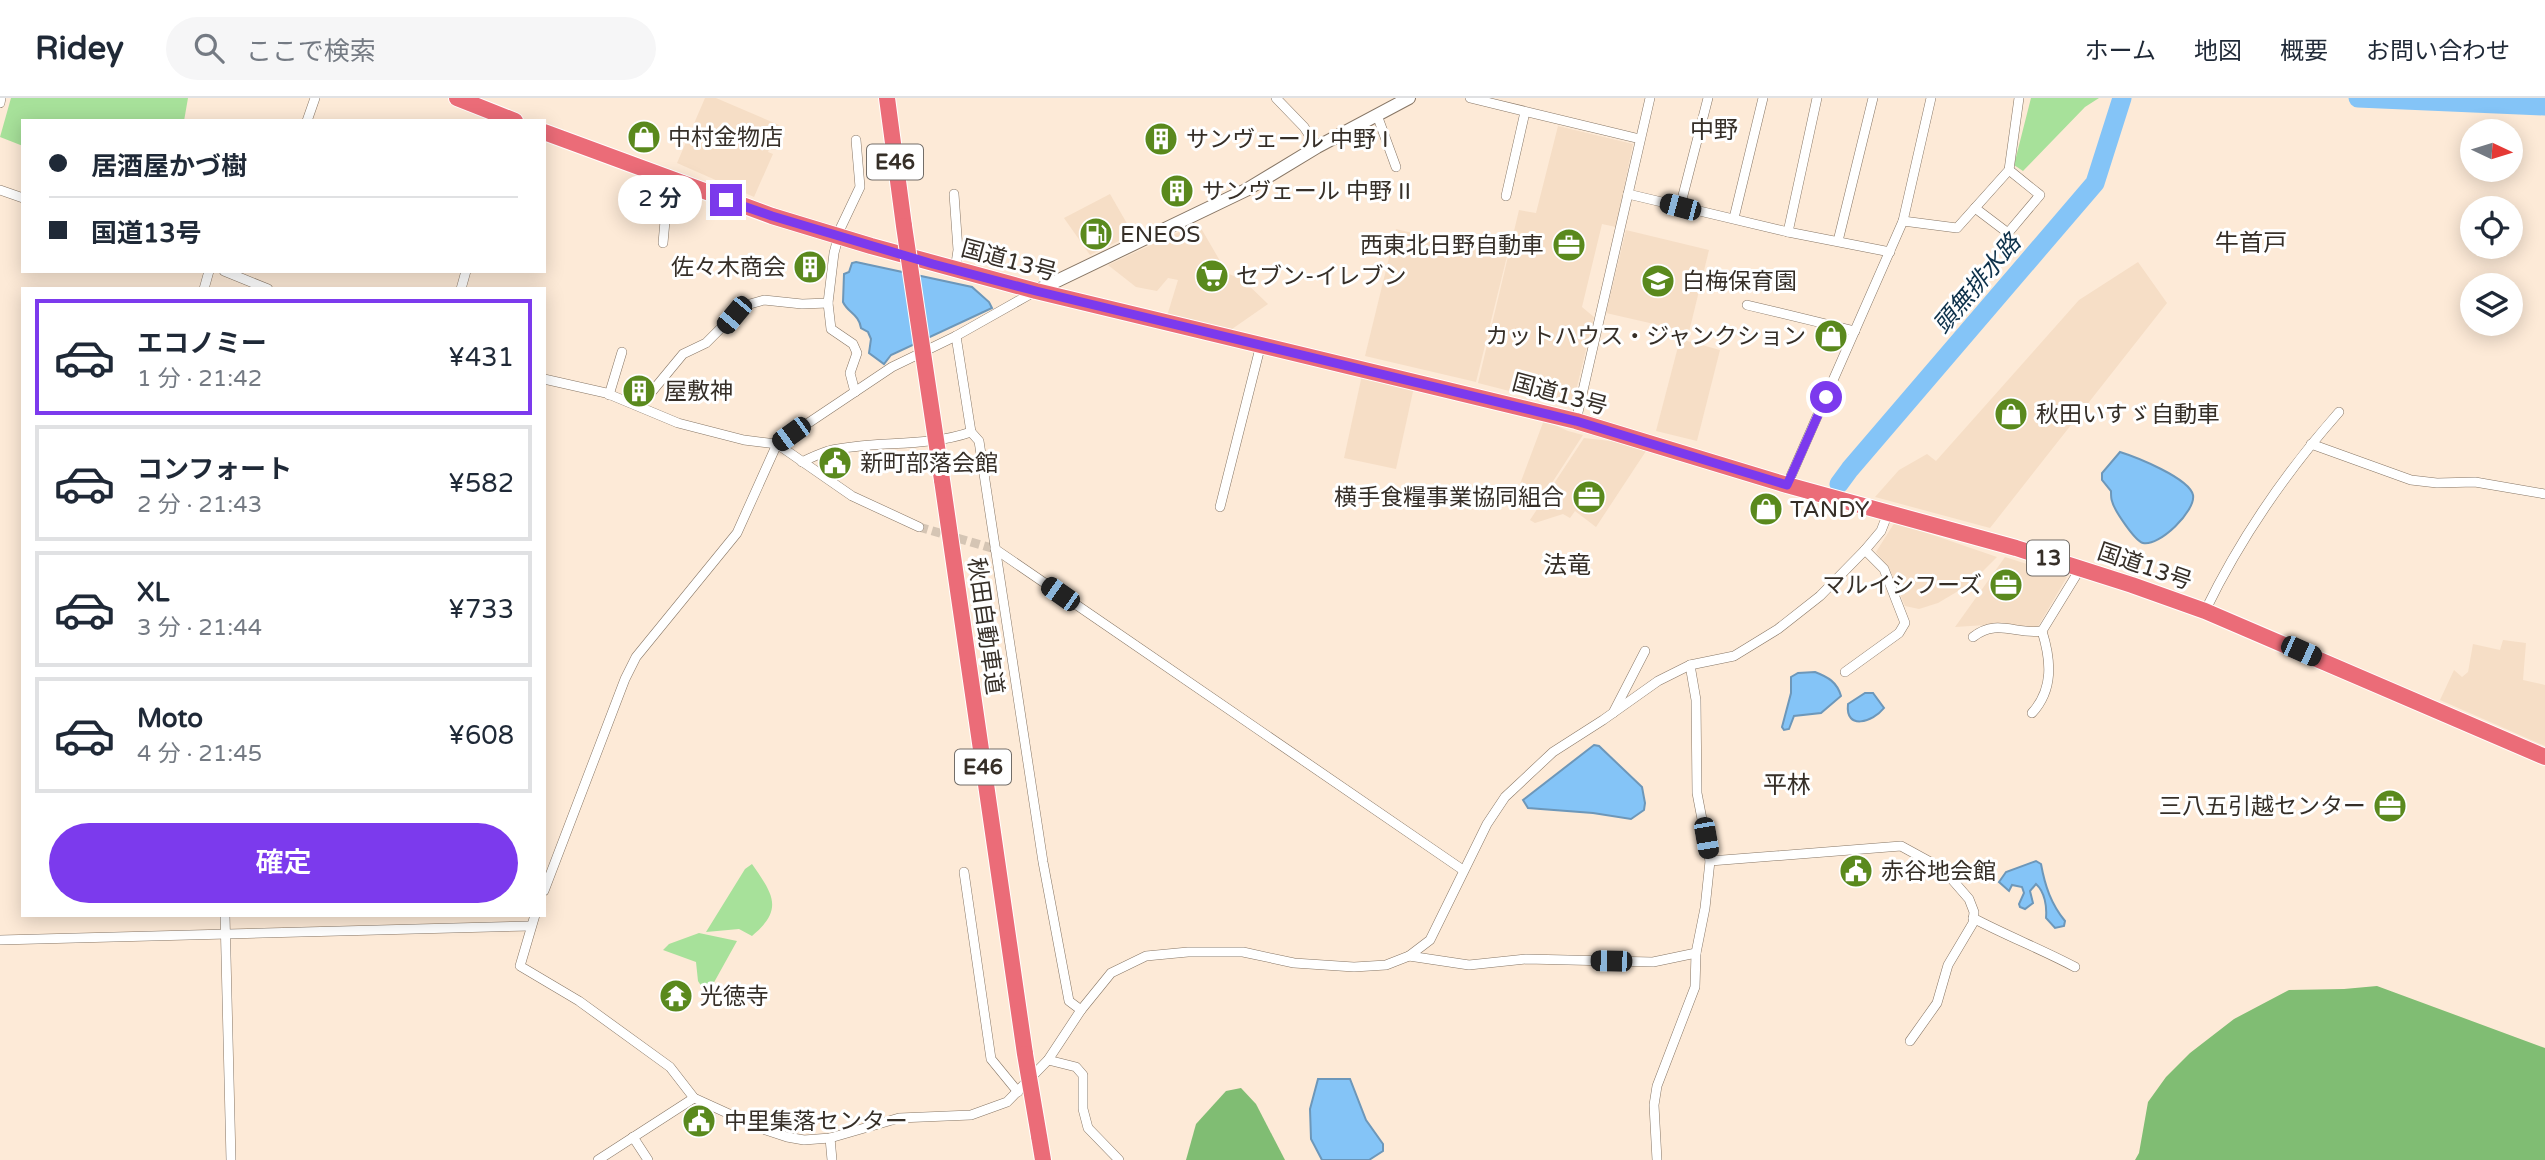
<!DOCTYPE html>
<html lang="ja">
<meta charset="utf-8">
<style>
body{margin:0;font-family:"Varela Round","Noto Sans JP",sans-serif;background:#f6f6f7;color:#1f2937;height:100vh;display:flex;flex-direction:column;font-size:26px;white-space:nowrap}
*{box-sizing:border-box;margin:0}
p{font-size:23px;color:#747a83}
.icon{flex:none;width:38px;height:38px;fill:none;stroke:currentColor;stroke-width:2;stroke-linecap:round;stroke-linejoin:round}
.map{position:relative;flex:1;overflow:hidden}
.side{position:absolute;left:21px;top:189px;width:525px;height:630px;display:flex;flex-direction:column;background:#fff;border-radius:0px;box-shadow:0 4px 18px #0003}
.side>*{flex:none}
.banner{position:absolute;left:21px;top:21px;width:525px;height:154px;border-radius:0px;box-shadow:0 4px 18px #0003;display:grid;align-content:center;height:154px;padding:0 28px;background:#fff}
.needle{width:46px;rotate:94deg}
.tools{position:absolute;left:2460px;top:21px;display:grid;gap:14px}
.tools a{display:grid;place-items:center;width:63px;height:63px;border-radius:50%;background:#fff;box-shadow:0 4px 18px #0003;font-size:35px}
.end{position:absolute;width:32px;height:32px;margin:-16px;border:9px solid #7c3aed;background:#fff;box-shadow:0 0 0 4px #fff}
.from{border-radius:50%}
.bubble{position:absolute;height:49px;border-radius:24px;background:#fff;box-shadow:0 4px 18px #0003;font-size:23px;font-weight:600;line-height:49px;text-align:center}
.car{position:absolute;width:21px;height:42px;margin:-21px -10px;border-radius:9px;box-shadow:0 0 5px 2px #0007;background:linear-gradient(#222 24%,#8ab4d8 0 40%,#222 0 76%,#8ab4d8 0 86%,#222 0)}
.banner b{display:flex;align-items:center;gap:24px;height:66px;font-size:26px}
.banner b+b{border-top:2px solid #e0e1e3}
.banner i{width:18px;height:18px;background:#1f2937}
ul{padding:12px 0 0;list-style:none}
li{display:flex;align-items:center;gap:21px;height:116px;margin:0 14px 10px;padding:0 14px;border:4px solid #e0e1e3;border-radius:0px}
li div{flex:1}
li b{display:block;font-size:26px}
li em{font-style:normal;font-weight:600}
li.on{border-color:#7c3aed}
li>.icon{width:63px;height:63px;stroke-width:1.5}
.cta{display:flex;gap:14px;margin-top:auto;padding:14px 28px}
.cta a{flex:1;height:80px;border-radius:42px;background:#7c3aed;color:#fff;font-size:28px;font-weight:600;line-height:80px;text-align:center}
header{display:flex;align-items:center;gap:42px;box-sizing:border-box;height:98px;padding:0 35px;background:#fff;border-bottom:2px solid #e0e1e3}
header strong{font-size:33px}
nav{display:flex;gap:38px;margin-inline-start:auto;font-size:24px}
.search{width:490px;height:63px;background:#f6f6f7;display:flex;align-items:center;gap:18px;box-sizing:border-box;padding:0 24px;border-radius:38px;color:#747a83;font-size:26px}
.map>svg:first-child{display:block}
.built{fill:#f6dec6}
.green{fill:#a7e19a}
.forest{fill:#80bd73}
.water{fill:#84c4f7;stroke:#6d97b9;stroke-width:2}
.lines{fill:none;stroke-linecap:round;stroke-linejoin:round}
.river{stroke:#84c4f7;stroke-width:19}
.street-tunnel{stroke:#d5c5b4;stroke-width:9;stroke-dasharray:9 4.5;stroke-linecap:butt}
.street-casing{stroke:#877665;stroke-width:10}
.secondary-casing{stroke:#877665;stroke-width:14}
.highway-casing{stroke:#fff;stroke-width:18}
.street{stroke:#fff;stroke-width:9}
.secondary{stroke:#fff;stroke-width:12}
.highway{stroke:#eb6c78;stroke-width:16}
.highway-bridge-casing{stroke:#fff;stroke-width:18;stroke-linecap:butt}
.highway-bridge{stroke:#eb6c78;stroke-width:16}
.route{stroke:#7c3aed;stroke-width:9}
.labels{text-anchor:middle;stroke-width:6;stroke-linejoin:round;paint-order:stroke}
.shield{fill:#fff;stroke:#726d68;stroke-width:2}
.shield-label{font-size:21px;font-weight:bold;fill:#362f28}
.poi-label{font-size:23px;fill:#362f28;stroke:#fff;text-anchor:start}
.street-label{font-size:23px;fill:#362f28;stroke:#fff}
.neighbourhood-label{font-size:24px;fill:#362f28;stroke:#fff}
.water-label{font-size:24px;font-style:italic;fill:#0d314a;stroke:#fff}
</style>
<header>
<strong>Ridey</strong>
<div class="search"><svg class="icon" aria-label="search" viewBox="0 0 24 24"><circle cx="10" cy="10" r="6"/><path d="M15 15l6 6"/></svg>ここで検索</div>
<nav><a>ホーム</a><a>地図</a><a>概要</a><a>お問い合わせ</a></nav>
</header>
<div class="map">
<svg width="2545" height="1062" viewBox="0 0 2545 1062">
<rect width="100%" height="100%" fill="#fdead7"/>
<g class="built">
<polygon points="705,0 716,0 779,27 768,54 773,56 754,99 677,65"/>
<polygon points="1558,28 1633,46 1616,129 1602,126 1582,209 1594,219 1572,309 1478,285 1519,112 1536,115"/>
<polygon points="1110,96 1133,136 1090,157 1064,120"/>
<polygon points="1198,125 1227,175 1243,182 1268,206 1232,231 1167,218 1178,182 1168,180 1157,193 1136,189 1108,167"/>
<polygon points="1396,131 1507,158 1476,284 1365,258"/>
<polygon points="1626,132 1709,152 1689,234 1606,215"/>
<polygon points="2138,164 2167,205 1990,430 1875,399 1899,372 1927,356 1936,363 2079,202"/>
<polygon points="1680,241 1720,252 1697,343 1656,333"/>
<polygon points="1362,277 1414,289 1396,371 1344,360"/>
<polygon points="1544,322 1568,333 1583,337 1537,408 1514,402"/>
<polygon points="1584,340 1620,344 1646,353 1596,429 1575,413 1570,420 1563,416 1535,425 1530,422"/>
<polygon points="1895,424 1997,459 1970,486 1938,505 1919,511 1905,508 1890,472 1876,454"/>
<polygon points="2005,459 2067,479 2036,532 2001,526 1955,529"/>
<polygon points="2503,542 2526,545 2523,582 2545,587 2545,648 2440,602 2454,572 2462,579 2468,574 2473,546 2500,552"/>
</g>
<g class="green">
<polygon points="11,0 188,0 184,23 23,23 23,48 0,39"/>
<polygon points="2031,0 2099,0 2085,9 2023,73 2014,67"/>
<path d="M752,766C772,795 785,811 752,838L739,831L706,834L745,771Z"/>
<polygon points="699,835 737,843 707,897 698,883 696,864 663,852 669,846"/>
</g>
<g class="forest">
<polygon points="2377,888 2545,950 2545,1062 2135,1062 2139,1055 2148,1004 2166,979 2190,955 2234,921 2289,892 2344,891"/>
<polygon points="1241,990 1256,1006 1285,1062 1186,1062 1196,1026 1226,993"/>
</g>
<g class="water">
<path d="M856,164L972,189L989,204L992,210L891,257L884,266L869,255L871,241L868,234L861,230C859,216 848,215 843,204L844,176L849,174L852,165Z"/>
<path d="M2120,354C2136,359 2189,380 2193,397C2196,413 2159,449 2143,445C2135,443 2114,412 2112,403C2111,401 2111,395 2111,393L2102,382V375Z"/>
<path d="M1815,574C1828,579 1837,584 1841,598L1821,615L1794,618L1789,631L1784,632L1782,629L1791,595V579L1798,575Z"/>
<path d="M1865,595H1873L1884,610C1873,624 1845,633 1848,606Z"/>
<polygon points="1594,647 1599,648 1642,689 1645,705 1644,712 1631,721 1593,715 1528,710 1523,702"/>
<path d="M2036,763L2041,766C2045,788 2051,806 2065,823L2064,828L2055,830L2046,820C2047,809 2045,794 2036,786L2030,793L2033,805L2025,811L2020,809L2019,806L2024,795L2022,789L2012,787L2009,793L1999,784L2006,774Z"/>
<polygon points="1318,981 1350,981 1366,1022 1383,1046 1383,1053 1369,1062 1322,1062 1311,1041 1310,1011"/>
</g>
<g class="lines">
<g class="river">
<polyline points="2358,0 2545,8"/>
<polyline points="1839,386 1850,371 2095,85 2122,0"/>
</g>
<polyline class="street-tunnel" points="919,429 995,451"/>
<defs>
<g id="street">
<polyline points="1276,0 1304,29 1317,49"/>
<polyline points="1470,0 1640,41"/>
<polyline points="0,5 1,0"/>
<polyline points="1377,17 1396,69"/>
<polyline points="307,23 315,0"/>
<polyline points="0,92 23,100"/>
<polyline points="954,96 958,152 955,172"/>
<polyline points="1628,96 1788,134 1890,154"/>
<polyline points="1506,98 1525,14"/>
<polyline points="1680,109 1708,0"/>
<polyline points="1975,110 2008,135 2040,97 2009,72"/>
<polyline points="1734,120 1763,0"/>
<polyline points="1903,123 1957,130 2009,72 2019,0"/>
<polyline points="1788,134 1817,0"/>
<polyline points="1838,143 1873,0"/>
<polyline points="663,145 665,123 680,85"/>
<polyline points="224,173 268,191"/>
<polyline points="204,191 209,173"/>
<polyline points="461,191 466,173"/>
<polyline points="1747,207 1855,233"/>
<polyline points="956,238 971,334 979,343 1043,764 1069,903 1081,912"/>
<polyline points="544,281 606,295 678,325 744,342 777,346 852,398 919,429"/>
<polyline points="855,294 850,275 857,255 853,246 831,231 828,205 834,155 841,129 860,89 856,42"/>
<polyline points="609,297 622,254"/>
<polyline points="640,308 683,256 706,245 734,217 750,206 764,202 802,206 828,205"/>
<polyline points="1576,323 1650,0"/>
<polyline points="2311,346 2411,382 2437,385 2475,384 2545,396"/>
<path d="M802,364C810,360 819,356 828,353C874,342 925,350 971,334"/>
<polyline points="1787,387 1903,123 1931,0"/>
<polyline points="1220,409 1261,246"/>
<polyline points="995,451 1463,772"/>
<path d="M2205,513C2240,441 2286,374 2339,314"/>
<path d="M1973,539C1997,520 2016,537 2042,533"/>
<polyline points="1845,574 1899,535 1905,525 1884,471 1865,452"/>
<polyline points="1613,615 1645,553"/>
<path d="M2032,615C2054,591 2051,562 2042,533L2080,471"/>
<polyline points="1710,763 1901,748 1943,771 1969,801 1974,814 1973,825 1948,867 1937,905 1910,943"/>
<polyline points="964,774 991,961 1018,994"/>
<polyline points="544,793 625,581 636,559 737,435 777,346 892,269 956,238 1034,194"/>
<polyline points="225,817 231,1062"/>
<polyline points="535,817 520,868 579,903 670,969 694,1000 760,1030 787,1039 804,1042 830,1040 899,1020 971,1017 1007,1004 1048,962 1081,912 1111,875 1146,858 1188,854 1243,854 1294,865 1354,869 1386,867 1409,858 1430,842 1487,726 1505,699 1553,654 1603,622 1658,583 1690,567 1734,558 1778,531 1820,498 1865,452 1881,433 1888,415"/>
<path d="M1973,820C2007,838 2041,851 2075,869"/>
<polyline points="0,842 531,828"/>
<polyline points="1409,858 1469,867 1526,861 1653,864 1696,855"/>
<polyline points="1048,962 1076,969 1083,977 1083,1011 1088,1030 1119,1062"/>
<polyline points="633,1039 648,1062"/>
<polyline points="830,1040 832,1062"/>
<polyline points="598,1062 694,1000"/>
<polyline points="1657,1062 1654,1007 1657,988 1695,889 1696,855 1705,810 1710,763 1697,695 1696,602 1690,567"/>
</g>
<polyline id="secondary" points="1036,193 1246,92 1317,49 1409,0"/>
<g id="highway">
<polyline points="457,0 515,23"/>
<polyline points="887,0 904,128"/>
<polyline points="544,34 772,118 871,148 1036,193 1576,323 1787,387 2016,450 2132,487 2205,513 2545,659"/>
<polyline points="942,382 1025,956"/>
<polyline points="1039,1038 1043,1062"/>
</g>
</defs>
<use href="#street" class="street-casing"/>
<use href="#secondary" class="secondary-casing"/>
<use href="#highway" class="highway-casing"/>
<use href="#street" class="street"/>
<use href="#secondary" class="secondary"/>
<use href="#highway" class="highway"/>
<defs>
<g id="highway-bridge">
<polyline points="904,128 942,382"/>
<polyline points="1025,956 1039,1038"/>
</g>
</defs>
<use href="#highway-bridge" class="highway-bridge-casing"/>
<use href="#highway-bridge" class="highway-bridge"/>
</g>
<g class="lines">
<polyline class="route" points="726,102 772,118 933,166 1036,193 1576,323 1787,387 1826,299"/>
</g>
<defs>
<symbol id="shop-disc" viewBox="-11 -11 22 22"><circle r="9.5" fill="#5a891d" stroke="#fff"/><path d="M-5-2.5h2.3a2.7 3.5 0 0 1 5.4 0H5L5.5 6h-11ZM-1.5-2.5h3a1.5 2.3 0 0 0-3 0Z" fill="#fff"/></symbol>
<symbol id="building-disc" viewBox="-11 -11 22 22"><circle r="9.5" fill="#5a891d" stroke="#fff"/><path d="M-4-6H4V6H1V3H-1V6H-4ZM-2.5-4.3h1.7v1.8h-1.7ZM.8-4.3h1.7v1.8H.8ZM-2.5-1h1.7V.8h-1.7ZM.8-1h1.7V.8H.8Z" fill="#fff"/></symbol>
<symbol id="fuel-disc" viewBox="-11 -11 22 22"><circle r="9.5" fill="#5a891d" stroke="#fff"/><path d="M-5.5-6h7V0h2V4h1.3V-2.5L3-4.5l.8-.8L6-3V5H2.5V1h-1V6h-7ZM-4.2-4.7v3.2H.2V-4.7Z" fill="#fff"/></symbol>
<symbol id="office-disc" viewBox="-11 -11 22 22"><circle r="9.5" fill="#5a891d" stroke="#fff"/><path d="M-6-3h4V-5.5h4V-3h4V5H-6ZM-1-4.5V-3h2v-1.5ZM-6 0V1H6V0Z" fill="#fff"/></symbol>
<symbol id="supermarket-disc" viewBox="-11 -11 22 22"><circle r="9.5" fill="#5a891d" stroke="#fff"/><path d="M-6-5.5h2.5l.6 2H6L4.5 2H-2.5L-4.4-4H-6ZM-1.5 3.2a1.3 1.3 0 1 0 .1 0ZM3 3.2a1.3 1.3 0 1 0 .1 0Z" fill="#fff"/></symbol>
<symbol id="school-disc" viewBox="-11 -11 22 22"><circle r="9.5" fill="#5a891d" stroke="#fff"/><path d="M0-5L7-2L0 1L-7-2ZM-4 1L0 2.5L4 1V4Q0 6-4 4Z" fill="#fff"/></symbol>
<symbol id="civic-disc" viewBox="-11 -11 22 22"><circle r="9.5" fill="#5a891d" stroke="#fff"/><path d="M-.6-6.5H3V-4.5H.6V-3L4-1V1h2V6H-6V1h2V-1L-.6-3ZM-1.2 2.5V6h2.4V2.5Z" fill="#fff"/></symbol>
<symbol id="temple-disc" viewBox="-11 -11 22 22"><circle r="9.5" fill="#5a891d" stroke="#fff"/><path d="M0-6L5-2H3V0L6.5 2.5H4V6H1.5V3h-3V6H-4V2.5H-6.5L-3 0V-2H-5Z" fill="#fff"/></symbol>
</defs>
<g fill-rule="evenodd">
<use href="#shop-disc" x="625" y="20" width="38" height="38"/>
<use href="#building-disc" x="1142" y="22" width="38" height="38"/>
<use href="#building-disc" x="1158" y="74" width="38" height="38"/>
<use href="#fuel-disc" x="1077" y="117" width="38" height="38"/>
<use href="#office-disc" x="1550" y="128" width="38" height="38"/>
<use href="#building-disc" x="791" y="150" width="38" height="38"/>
<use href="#supermarket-disc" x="1193" y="159" width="38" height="38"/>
<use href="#school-disc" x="1639" y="164" width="38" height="38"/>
<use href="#shop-disc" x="1812" y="219" width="38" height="38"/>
<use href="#building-disc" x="620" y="274" width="38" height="38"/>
<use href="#shop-disc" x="1992" y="297" width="38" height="38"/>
<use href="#civic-disc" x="816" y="346" width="38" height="38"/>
<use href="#office-disc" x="1570" y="380" width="38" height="38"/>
<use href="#shop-disc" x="1747" y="392" width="38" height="38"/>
<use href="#office-disc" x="1987" y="468" width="38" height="38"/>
<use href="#office-disc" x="2371" y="689" width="38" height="38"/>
<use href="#civic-disc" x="1837" y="754" width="38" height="38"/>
<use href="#temple-disc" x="657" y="879" width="38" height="38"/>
<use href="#civic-disc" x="680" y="1004" width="38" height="38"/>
</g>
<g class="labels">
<g class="shield">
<rect x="867" y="46.5" width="56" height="35" rx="5"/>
<rect x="2027" y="442.5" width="42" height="35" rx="5"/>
<rect x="955" y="651.5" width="56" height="35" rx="5"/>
</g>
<g class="shield-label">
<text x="895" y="71">E46</text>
<text x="2048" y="467">13</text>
<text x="983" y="676">E46</text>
</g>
<g class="poi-label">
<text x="668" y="47">中村金物店</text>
<text x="1186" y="49">サンヴェール 中野 I</text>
<text x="1202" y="101">サンヴェール 中野 II</text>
<text x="1120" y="144">ENEOS</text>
<text x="1544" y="155" text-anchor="end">西東北日野自動車</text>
<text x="786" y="177" text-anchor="end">佐々木商会</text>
<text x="1236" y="186">セブン-イレブン</text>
<text x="1682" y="191">白梅保育園</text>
<text x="1806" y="246" text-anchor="end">カットハウス・ジャンクション</text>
<text x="664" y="301">屋敷神</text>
<text x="2036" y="324">秋田いすゞ自動車</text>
<text x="860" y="373">新町部落会館</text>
<text x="1564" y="407" text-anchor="end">横手食糧事業協同組合</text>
<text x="1790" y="419">TANDY</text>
<text x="1982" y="495" text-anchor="end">マルイシフーズ</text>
<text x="2366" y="716" text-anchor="end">三八五引越センター</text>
<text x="1881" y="781">赤谷地会館</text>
<text x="700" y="906">光徳寺</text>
<text x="724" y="1031">中里集落センター</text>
</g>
<g class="street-label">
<text transform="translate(1009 162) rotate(15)" y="8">国道13号</text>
<text transform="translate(1560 296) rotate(15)" y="8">国道13号</text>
<text transform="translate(2145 468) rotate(19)" y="8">国道13号</text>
<text transform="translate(986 528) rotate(82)" y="8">秋田自動車道</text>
</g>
<g class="neighbourhood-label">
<text x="1714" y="40">中野</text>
<text x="2251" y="153">牛首戸</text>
<text x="1567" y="475">法竜</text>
<text x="1787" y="695">平林</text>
</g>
<g class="water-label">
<text transform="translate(1977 186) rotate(-50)" y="8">頭無排水路</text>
</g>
</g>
</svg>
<div class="tools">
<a><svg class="needle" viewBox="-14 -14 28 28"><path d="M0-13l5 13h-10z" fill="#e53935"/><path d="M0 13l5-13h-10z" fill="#747a83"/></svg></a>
<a><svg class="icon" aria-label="locate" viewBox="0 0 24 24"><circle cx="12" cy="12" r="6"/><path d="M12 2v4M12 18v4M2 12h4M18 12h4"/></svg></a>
<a><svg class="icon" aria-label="layers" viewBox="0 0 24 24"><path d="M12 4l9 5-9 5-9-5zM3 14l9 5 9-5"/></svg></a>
</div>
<i class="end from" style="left:1826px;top:299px"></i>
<i class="end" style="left:726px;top:102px"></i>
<div class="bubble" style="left:618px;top:77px;width:84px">2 分</div>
<i class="car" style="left:1680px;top:109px;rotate:285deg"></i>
<i class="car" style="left:734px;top:217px;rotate:220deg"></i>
<i class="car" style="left:791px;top:336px;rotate:234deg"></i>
<i class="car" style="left:1060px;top:496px;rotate:305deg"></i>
<i class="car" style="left:2301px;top:553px;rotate:114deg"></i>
<i class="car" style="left:1706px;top:740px;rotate:170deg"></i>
<i class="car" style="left:1611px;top:863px;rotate:271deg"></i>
<div class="banner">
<b><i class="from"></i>居酒屋かづ樹</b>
<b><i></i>国道13号</b>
</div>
<section class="side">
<ul>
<li class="on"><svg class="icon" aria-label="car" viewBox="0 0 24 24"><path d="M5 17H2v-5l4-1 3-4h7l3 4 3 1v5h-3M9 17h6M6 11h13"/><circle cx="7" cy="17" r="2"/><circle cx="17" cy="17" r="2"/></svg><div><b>エコノミー</b><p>1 分 · 21:42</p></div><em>¥431</em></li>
<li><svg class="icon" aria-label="car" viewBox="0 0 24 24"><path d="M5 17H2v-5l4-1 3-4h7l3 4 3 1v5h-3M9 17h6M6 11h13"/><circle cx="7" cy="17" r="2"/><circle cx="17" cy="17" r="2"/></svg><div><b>コンフォート</b><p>2 分 · 21:43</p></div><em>¥582</em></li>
<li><svg class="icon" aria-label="car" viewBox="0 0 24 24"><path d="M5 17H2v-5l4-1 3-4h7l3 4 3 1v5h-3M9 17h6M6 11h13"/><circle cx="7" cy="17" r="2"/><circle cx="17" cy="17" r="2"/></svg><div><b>XL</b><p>3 分 · 21:44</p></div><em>¥733</em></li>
<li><svg class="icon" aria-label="car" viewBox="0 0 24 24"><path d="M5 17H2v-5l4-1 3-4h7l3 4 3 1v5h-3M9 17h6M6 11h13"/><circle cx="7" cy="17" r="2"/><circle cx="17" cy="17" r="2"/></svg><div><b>Moto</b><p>4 分 · 21:45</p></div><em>¥608</em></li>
</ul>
<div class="cta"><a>確定</a></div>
</section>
</div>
